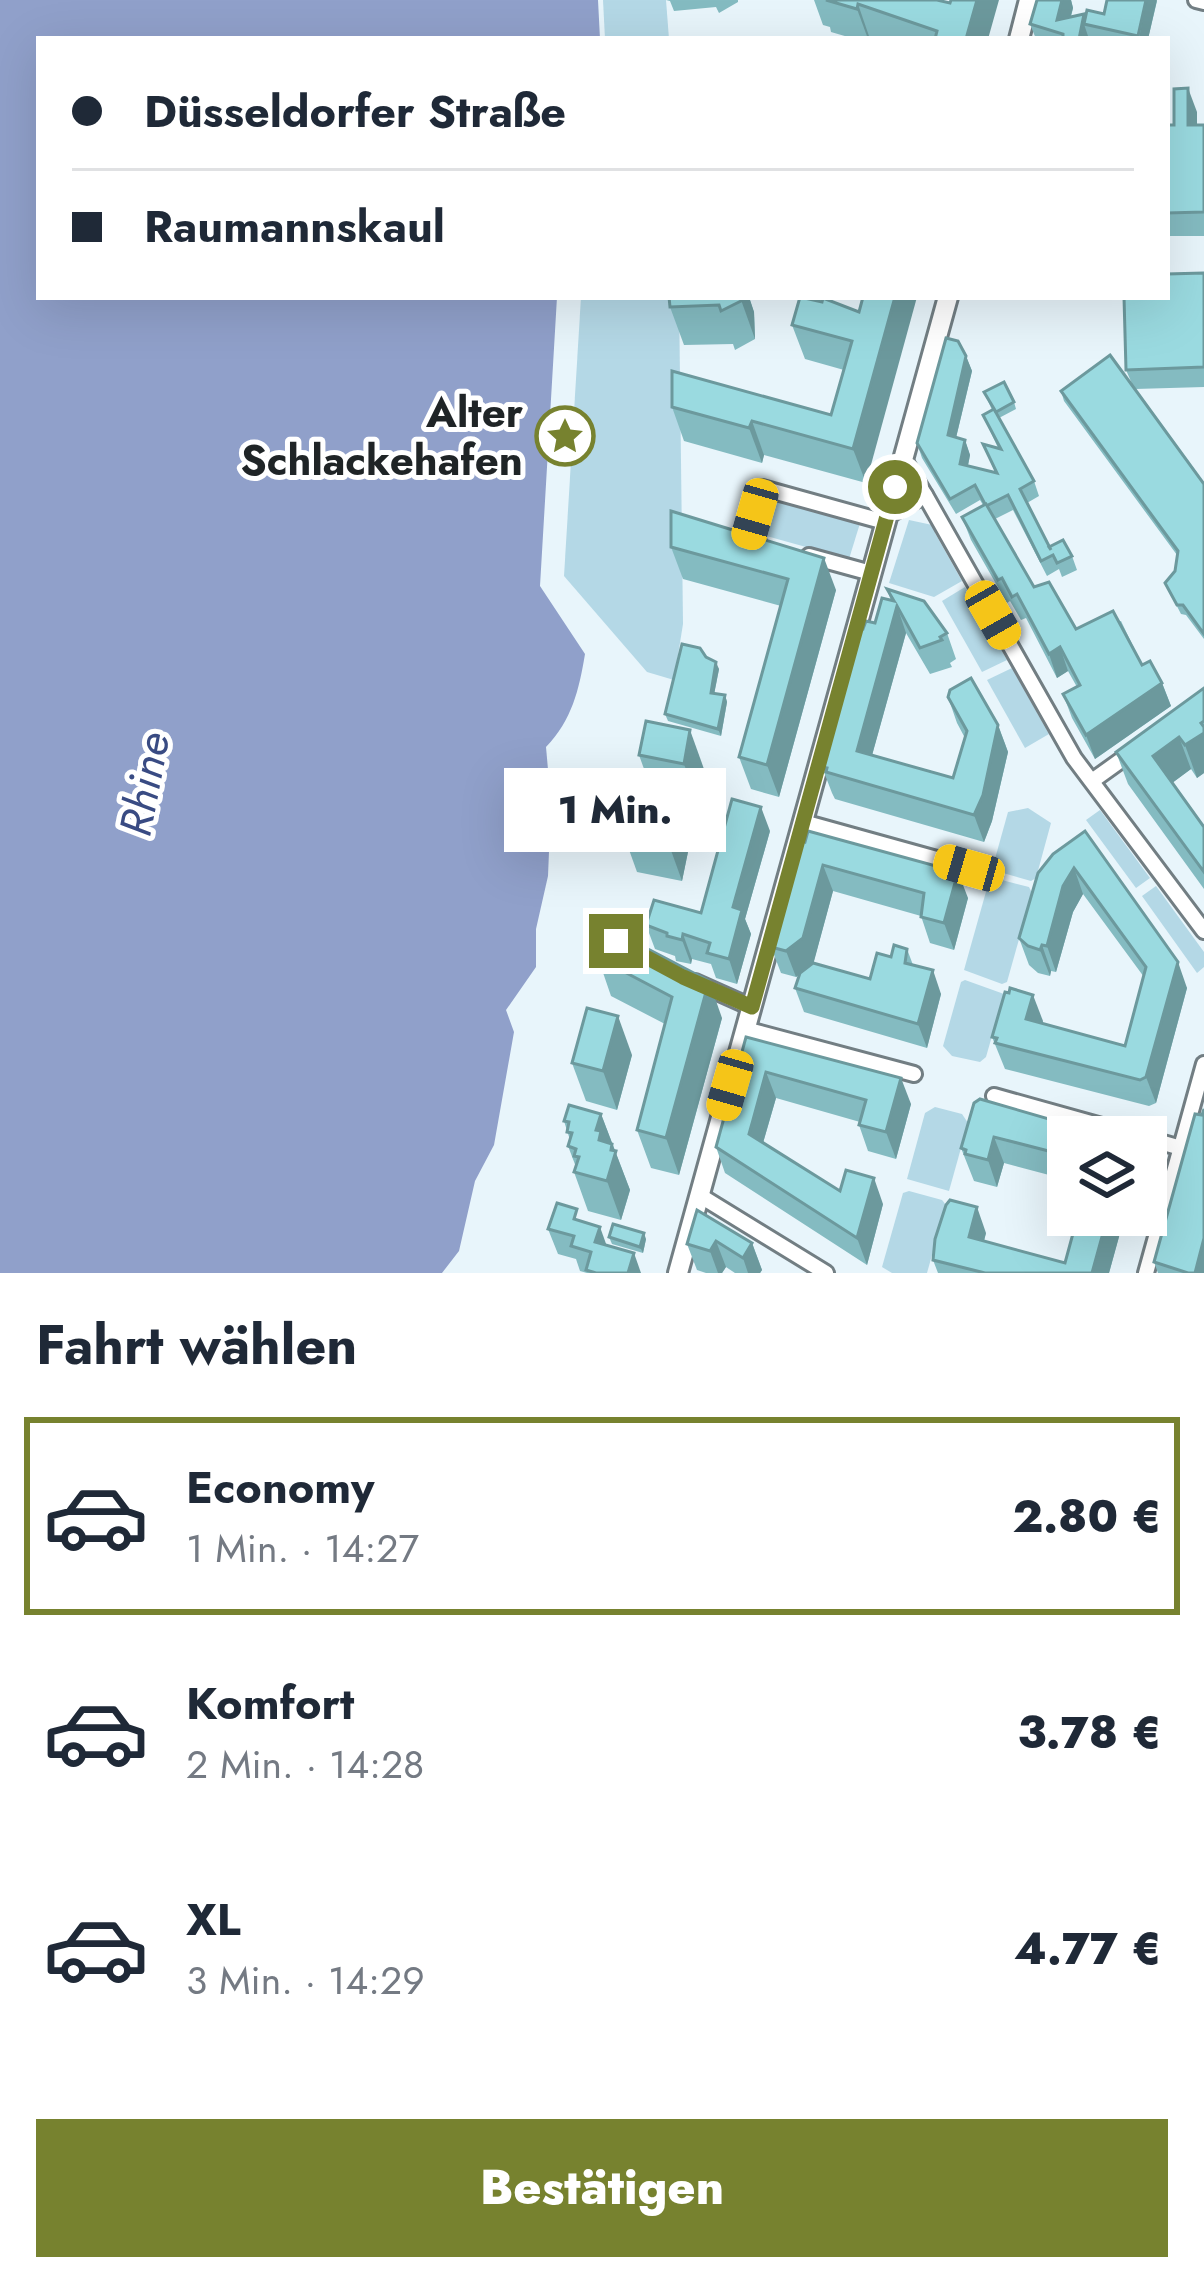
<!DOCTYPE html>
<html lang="de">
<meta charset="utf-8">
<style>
body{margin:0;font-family:Jost,sans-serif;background:#f2f2f3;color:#1f2937;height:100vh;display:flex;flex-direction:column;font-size:45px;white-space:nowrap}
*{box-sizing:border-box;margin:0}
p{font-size:39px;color:#747a83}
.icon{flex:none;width:66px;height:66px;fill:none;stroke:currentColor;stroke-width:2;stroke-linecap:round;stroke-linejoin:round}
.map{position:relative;height:1273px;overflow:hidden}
.side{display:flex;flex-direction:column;background:#fff;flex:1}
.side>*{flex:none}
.hud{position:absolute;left:36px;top:36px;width:1134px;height:264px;border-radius:0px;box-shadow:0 12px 48px #0002;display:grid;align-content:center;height:264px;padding:0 36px;background:#fff}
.buttons{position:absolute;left:1047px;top:1116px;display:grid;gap:24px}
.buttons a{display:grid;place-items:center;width:120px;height:120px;border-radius:0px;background:#fff;box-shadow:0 12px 48px #0002;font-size:60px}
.end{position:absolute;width:54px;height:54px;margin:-27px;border:15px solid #77822f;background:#fff;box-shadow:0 0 0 6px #fff}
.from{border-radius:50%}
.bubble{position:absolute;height:84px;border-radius:0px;background:#fff;box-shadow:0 12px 48px #0002;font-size:39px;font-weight:800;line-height:84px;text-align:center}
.car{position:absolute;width:36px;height:72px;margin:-36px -18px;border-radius:15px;box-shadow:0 0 9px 3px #0007;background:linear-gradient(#f5c518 24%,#345 0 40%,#f5c518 0 76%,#345 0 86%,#f5c518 0)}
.hud b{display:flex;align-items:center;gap:42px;height:114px;font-size:45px}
.hud b+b{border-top:3px solid #e0e1e3}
.hud i{width:30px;height:30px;background:#1f2937}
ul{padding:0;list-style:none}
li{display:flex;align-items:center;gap:36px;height:198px;margin:0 24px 18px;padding:0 12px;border:6px solid transparent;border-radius:0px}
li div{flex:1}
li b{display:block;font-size:45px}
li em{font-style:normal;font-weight:800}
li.current{border-color:#77822f}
li>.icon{width:108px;height:108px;stroke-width:1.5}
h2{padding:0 36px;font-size:54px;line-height:144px}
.cta{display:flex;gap:24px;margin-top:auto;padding:24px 36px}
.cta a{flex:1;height:138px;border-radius:0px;background:#77822f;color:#fff;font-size:48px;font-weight:800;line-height:138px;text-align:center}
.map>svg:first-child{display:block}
.green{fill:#b4d8e6}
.water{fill:#90a0ca}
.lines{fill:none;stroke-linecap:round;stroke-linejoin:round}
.street-casing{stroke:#727e83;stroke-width:20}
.secondary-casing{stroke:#727e83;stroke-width:24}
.street{stroke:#fff;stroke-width:14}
.secondary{stroke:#fff;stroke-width:18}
.wall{fill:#84bbc1}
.shaded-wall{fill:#6c999d}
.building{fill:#9adae0;stroke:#6c999d;stroke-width:3}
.route{stroke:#77822f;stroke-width:15}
.labels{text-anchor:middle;stroke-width:10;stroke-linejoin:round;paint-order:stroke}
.poi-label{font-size:42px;font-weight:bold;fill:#1f2426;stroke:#fff;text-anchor:end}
.water-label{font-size:45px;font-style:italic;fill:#394b83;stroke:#fff}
</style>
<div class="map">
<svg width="1204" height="1273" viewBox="0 0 1204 1273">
<rect width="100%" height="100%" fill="#e8f5fb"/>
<g class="green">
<polygon points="603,0 666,0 669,39 605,39"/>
<polygon points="581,297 679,297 683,624 674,680 647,672 564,576"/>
<polygon points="767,494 861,520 849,559 756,533"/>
<polygon points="909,520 937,526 935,533 962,581 934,597 889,583"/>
<polygon points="965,587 1007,660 982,672 942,601"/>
<polygon points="1012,668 1049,734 1025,748 987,680"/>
<polygon points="1028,808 1051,823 1036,878 1031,881 996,871 993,866 1008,812"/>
<polygon points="1100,810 1150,878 1136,888 1086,820"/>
<polygon points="994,878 1029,887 1032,893 1007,982 1002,984 964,970 989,881"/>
<polygon points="1156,886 1204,952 1204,967 1197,973 1142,896"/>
<polygon points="965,980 1004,994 986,1057 980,1062 952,1056 943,1046 961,982"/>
<polygon points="935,1107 962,1114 968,1123 949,1191 907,1179 925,1113"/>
<polygon points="909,1191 942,1200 946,1205 927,1273 892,1273 882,1267 903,1193"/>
</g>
<path class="water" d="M0,0H598L600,39H39V297H557L540,586L585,654C579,690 572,720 546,747L551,803L548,876L536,929V967L506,1010L514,1032L494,1145L475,1181L459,1251L442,1273H0Z"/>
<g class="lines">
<defs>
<g id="street">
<polyline points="1196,0 1204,2"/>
<polyline points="903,458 925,495"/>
<polyline points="887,516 925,495 1074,758 1204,931"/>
<polyline points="758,542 748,539 762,488 885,522"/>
<polyline points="809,556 871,573"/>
<polyline points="1092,781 1131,753"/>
<polyline points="803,822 969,868"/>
<polyline points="695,982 751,1007"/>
<polyline points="745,1029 914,1074"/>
<polyline points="994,1096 1141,1137"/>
<polyline points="1146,1138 1181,1148"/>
<polyline points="699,1195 826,1273"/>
<polyline points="1146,1273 1204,1064"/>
</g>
<g id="secondary">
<polyline points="1019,39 1029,0"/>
<polyline points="678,1273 948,297"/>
</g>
</defs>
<use href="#street" class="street-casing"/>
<use href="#secondary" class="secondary-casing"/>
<use href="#street" class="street"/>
<use href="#secondary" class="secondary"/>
</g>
<g class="wall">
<polygon points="666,0 738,0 738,2 719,13 716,7 674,11 670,1"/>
<polygon points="814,0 937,0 988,39 855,39 831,32 830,27 823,25"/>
<polygon points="1037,0 1071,0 1073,8 1071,17 1104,14 1157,1 1148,39 1036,39 1030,24"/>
<polygon points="1197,112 1197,125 1204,125 1204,236 1167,236 1167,125 1174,125"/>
<polygon points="1204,273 1204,387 1135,389 1204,484 1204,639 1186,615 1181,614 1165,583 1175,571 1177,555 1064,401 1061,391 1133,386 1126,370"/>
<polygon points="749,297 754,312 755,339 735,350 733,344 684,345 670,307"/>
<polygon points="859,312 866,483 764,455 762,463 684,441 672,407 831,415 844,370 805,359 792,325"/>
<polygon points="966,356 972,371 956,438 965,440 970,455 968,466 995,472 983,444 998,448 983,415 992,410 984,392 1014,402 1016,409 999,418 1034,481 1039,496 1027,503 1051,550 1072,556 1077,570 1062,577 1059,569 1047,576 1013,510 995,519 1034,587 1076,629 1121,621 1142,665 1162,683 1171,706 1095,759 1072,718 1063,694 1077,687 1068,671 1057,678 1026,618 1021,620 1010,601 1007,603 971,540 962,517 983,505 980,500 956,514 922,458 917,443"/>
<polygon points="671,547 836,590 779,797 751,789 739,757 781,606 683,579"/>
<polygon points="887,589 947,633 956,659 950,663 952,667 930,674 906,633 872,755 953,778 965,738 957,723 948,697 998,725 1008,752 992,821 984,842 835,799 832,793 822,767 863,629 875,623 891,601"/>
<polygon points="706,657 719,669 714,694 725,695 727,702 721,736 668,721 665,714"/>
<polygon points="1204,688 1204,773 1197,778 1191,769 1172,783 1204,827 1204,889 1128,784 1116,752"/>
<polygon points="639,755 704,769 698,803 653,794"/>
<polygon points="675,808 689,847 682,881 637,872 623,833"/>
<polygon points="770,831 745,919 751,934 737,984 716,978 711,964 692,959 691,964 676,961 675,956 655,949 646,925 701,913"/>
<polygon points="1085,831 1187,988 1156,1103 1149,1106 1005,1069 992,1037 1043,1021 1042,1024 1125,1046 1144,977 1083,894 1073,912 1056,972 1051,971 1050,976 1038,973 1029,965 1019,938"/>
<polygon points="800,840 968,898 954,950 930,943 921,916 833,891 813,964 870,979 891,957 907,949 913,965 941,994 927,1048 804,1012 795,988 799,974 796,977 781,973 771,947"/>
<polygon points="598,958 722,1018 679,1175 651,1168 637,1130 665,1024 611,996"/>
<polygon points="746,1037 911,1104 896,1159 868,1151 859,1125 860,1122 776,1098 763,1143 840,1191 883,1204 867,1265 725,1173 716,1147"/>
<polygon points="632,1055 617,1110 586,1101 572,1063"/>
<polygon points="974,1103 1068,1137 1068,1180 1004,1163 997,1187 974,1181 961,1148"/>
<polygon points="601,1114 630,1190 621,1220 588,1211 574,1172 576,1167 568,1146 570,1140 564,1121"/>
<polygon points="1202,1115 1204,1273 1158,1273 1154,1262"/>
<polygon points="697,1210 752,1243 762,1270 760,1273 735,1273 726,1267 722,1273 706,1273 697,1270 687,1244"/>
<polygon points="1078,1215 1125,1215 1109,1273 938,1273 933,1260 986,1233 984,1241 1065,1263"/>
<polygon points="582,1222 607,1245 641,1273 587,1273 580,1271 576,1259 558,1254 548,1229"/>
<polygon points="609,1237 646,1239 643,1253 612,1244"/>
</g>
<g class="shaded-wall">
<polygon points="977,0 999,0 988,39 966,39"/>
<polygon points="1062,0 1071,0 1073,8 1064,39 1057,20"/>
<polygon points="1146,0 1157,0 1148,39 1139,39"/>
<polygon points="858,4 870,39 868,39 857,9"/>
<polygon points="1084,14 1084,24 1089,39 1079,39"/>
<polygon points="1188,88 1197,112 1197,148 1188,125"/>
<polygon points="740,297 749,297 754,312 755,339"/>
<polygon points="895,297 917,297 866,483 853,449"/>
<polygon points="966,356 972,371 953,450 948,435"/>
<polygon points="752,421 764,455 762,463 749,428"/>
<polygon points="965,440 970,455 965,479 960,464"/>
<polygon points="824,558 836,590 779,797 767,765"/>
<polygon points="897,606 906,633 866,777 857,751"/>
<polygon points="1060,647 1068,671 1057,678 1049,654"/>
<polygon points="716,662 719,669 713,700 711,693"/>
<polygon points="1162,683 1171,706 1095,759 1086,735"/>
<polygon points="725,695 727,702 721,736 718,729"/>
<polygon points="998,725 1008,752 992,821 984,842 974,815"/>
<polygon points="690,730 704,769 698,803 684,764"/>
<polygon points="1204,733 1204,773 1197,778 1185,745"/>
<polygon points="1179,737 1191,769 1164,789 1153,756"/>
<polygon points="761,807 770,831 745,919 751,934 737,984 729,959 733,907"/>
<polygon points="675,808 689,847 682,881 668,842"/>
<polygon points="823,865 833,891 813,965 796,977 786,951"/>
<polygon points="1074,868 1083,894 1073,912 1056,972 1047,946 1063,886"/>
<polygon points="958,872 968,898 954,950 944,923"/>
<polygon points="683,934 692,959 691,964 682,940"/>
<polygon points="1042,945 1051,971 1050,976 1040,950"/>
<polygon points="1178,962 1187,988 1156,1103 1146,1077"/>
<polygon points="933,970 941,994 927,1048 918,1024"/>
<polygon points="709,981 722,1018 679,1175 666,1138"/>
<polygon points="1033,995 1043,1021 1036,1045 1026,1019"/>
<polygon points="618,1016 632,1055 617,1110 603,1071"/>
<polygon points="766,1072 776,1098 758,1160 749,1134"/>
<polygon points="901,1078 911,1104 896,1159 886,1132"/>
<polygon points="601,1114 630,1190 621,1220 607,1181 596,1130"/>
<polygon points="994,1137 1004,1163 997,1187 988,1160"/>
<polygon points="874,1178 883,1204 867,1265 857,1238"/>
<polygon points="977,1207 986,1233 978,1263 969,1237"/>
<polygon points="1108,1215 1125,1215 1109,1273 1092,1273"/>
<polygon points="600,1227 609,1252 595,1242"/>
<polygon points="644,1233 646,1239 643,1253 640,1247"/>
<polygon points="1204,1238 1204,1273 1195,1273"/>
<polygon points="716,1241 726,1267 722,1273 718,1273 710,1251"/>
<polygon points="752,1243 762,1270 760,1273 748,1273 743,1258"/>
<polygon points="634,1253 641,1273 628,1273"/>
</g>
<g class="building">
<polygon points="826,0 937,0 950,3 951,0 977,0 966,39 935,39 937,31 858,4 857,9"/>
<polygon points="1037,0 1062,0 1057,20 1084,14 1079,39 1063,39 1063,34 1030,24"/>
<polygon points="1107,0 1146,0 1138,36 1084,24 1087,10 1104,14"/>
<polygon points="1188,88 1188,125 1204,125 1204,212 1167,213 1167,125 1174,125 1174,89"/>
<polygon points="1204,273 1204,367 1126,370 1124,297 1167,297 1167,274"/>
<polygon points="669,297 740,297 741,301 721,311 719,305 670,307"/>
<polygon points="800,297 822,302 823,298 859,312 863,297 895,297 853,449 752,421 749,428 672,407 672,371 831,415 852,341 792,325"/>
<polygon points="946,338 958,341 966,356 948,435 965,440 960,464 997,473 983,444 1001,449 983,415 994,409 1034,481 1020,489 1051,550 1049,547 1063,540 1072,556 1057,563 1053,555 1041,561 1008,495 986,506 975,485 950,499 917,443"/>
<polygon points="1110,355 1204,484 1204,634 1183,605 1177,605 1165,583 1175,571 1178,551 1061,391"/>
<polygon points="1004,382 1014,402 996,412 984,392"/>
<polygon points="986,504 1034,587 1049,582 1076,629 1113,611 1142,665 1150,661 1162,683 1086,735 1063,694 1080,685 1060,647 1049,654 1017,594 1012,597 1002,578 998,580 962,517"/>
<polygon points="671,511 824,558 767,765 739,757 788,579 671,547"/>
<polygon points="887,589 924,601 947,633 940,637 942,640 920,648 897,606 857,751 953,778 967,731 948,697 950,690 971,678 998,725 983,795 974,815 826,772 827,768 822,767 859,628 863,629 866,621 875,623 882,598 894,601"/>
<polygon points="682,644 700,648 706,657 716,662 711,693 725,695 718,729 665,714"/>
<polygon points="1204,688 1204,721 1201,723 1204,727 1204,733 1185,745 1179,737 1153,756 1204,827 1204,872 1116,752"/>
<polygon points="646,721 690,730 684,764 639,755"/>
<polygon points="630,799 675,808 668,842 623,833"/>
<polygon points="732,799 761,807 733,907 742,910 729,959 707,953 710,943 683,934 682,940 667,936 667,933 646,925 654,900 701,913"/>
<polygon points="808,831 958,872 944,923 921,917 924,893 823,865 803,938 786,951 771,947 800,840 805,842"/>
<polygon points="1085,831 1178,962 1146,1077 1140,1080 995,1043 997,1038 992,1037 1005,992 1009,993 1010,988 1033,995 1026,1019 1125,1046 1146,967 1074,868 1063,886 1047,946 1042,945 1040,950 1028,946 1019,938 1038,873 1053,854"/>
<polygon points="606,927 709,981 666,1138 637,1130 672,997 598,958"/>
<polygon points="894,945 907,949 905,963 933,970 918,1024 795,988 800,973 813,963 870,979 877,953 891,957"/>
<polygon points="587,1008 618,1016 603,1071 572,1063"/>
<polygon points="746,1037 901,1078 886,1132 859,1125 866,1100 766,1072 753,1120 749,1134 840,1191 846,1170 874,1178 857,1238 716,1147"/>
<polygon points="980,1099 1111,1137 1068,1137 1068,1156 994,1137 988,1160 965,1154 966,1150 961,1148 974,1103"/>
<polygon points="569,1105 601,1114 596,1130 601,1131 599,1140 612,1144 611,1150 616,1151 607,1181 574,1172 579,1157 574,1156 576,1149 568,1146 572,1133 567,1132 569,1122 564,1121"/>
<polygon points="1204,1109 1204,1238 1195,1273 1188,1273 1154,1262 1195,1114 1202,1115"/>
<polygon points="950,1200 977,1207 969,1237 1065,1263 1078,1215 1108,1215 1092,1273 985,1273 933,1260 935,1239 946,1205"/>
<polygon points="557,1203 577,1209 574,1219 600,1227 595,1242 634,1253 628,1273 596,1273 586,1270 591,1252 571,1246 574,1236 548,1229"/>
<polygon points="697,1210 752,1243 743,1258 716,1241 710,1251 687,1244"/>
<polygon points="613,1224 644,1233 640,1247 609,1237"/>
</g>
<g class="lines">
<polyline class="route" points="616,941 683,977 752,1007 895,487"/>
</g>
<defs>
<symbol id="sight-ring" viewBox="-11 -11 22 22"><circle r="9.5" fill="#fff" stroke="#77822f" stroke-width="1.5"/><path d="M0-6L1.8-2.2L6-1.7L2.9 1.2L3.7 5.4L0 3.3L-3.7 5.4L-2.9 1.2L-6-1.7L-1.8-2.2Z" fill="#77822f"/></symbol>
</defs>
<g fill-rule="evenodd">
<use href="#sight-ring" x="532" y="403" width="66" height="66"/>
</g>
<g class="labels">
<g class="poi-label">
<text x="523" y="427">Alter<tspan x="523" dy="48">Schlackehafen</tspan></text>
</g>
<g class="water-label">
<text transform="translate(144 784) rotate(-79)" y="16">Rhine</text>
</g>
</g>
</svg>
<div class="buttons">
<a><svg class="icon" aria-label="layers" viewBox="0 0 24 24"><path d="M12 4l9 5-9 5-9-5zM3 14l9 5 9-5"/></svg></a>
</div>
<i class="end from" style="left:895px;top:487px"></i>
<i class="end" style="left:616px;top:941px"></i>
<div class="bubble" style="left:504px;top:768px;width:222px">1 Min.</div>
<i class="car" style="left:755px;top:514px;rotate:196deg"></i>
<i class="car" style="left:993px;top:615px;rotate:150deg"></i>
<i class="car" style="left:969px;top:868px;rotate:286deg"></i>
<i class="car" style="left:730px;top:1085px;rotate:196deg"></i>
<div class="hud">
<b><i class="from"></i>Düsseldorfer Straße</b>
<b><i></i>Raumannskaul</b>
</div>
</div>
<section class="side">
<h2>Fahrt wählen</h2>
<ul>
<li class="current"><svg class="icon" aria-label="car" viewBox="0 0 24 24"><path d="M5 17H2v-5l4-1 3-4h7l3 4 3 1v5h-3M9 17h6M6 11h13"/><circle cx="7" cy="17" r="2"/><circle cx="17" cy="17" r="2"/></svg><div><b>Economy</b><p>1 Min. · 14:27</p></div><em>2.80 €</em></li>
<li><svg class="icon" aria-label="car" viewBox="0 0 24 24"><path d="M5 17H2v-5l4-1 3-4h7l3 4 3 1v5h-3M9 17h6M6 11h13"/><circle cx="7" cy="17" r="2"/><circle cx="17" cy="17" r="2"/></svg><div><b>Komfort</b><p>2 Min. · 14:28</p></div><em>3.78 €</em></li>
<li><svg class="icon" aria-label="car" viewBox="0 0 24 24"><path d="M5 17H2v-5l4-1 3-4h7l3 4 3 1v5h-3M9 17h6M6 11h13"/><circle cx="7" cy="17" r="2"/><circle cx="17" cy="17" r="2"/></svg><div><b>XL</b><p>3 Min. · 14:29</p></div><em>4.77 €</em></li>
</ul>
<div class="cta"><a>Bestätigen</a></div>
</section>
